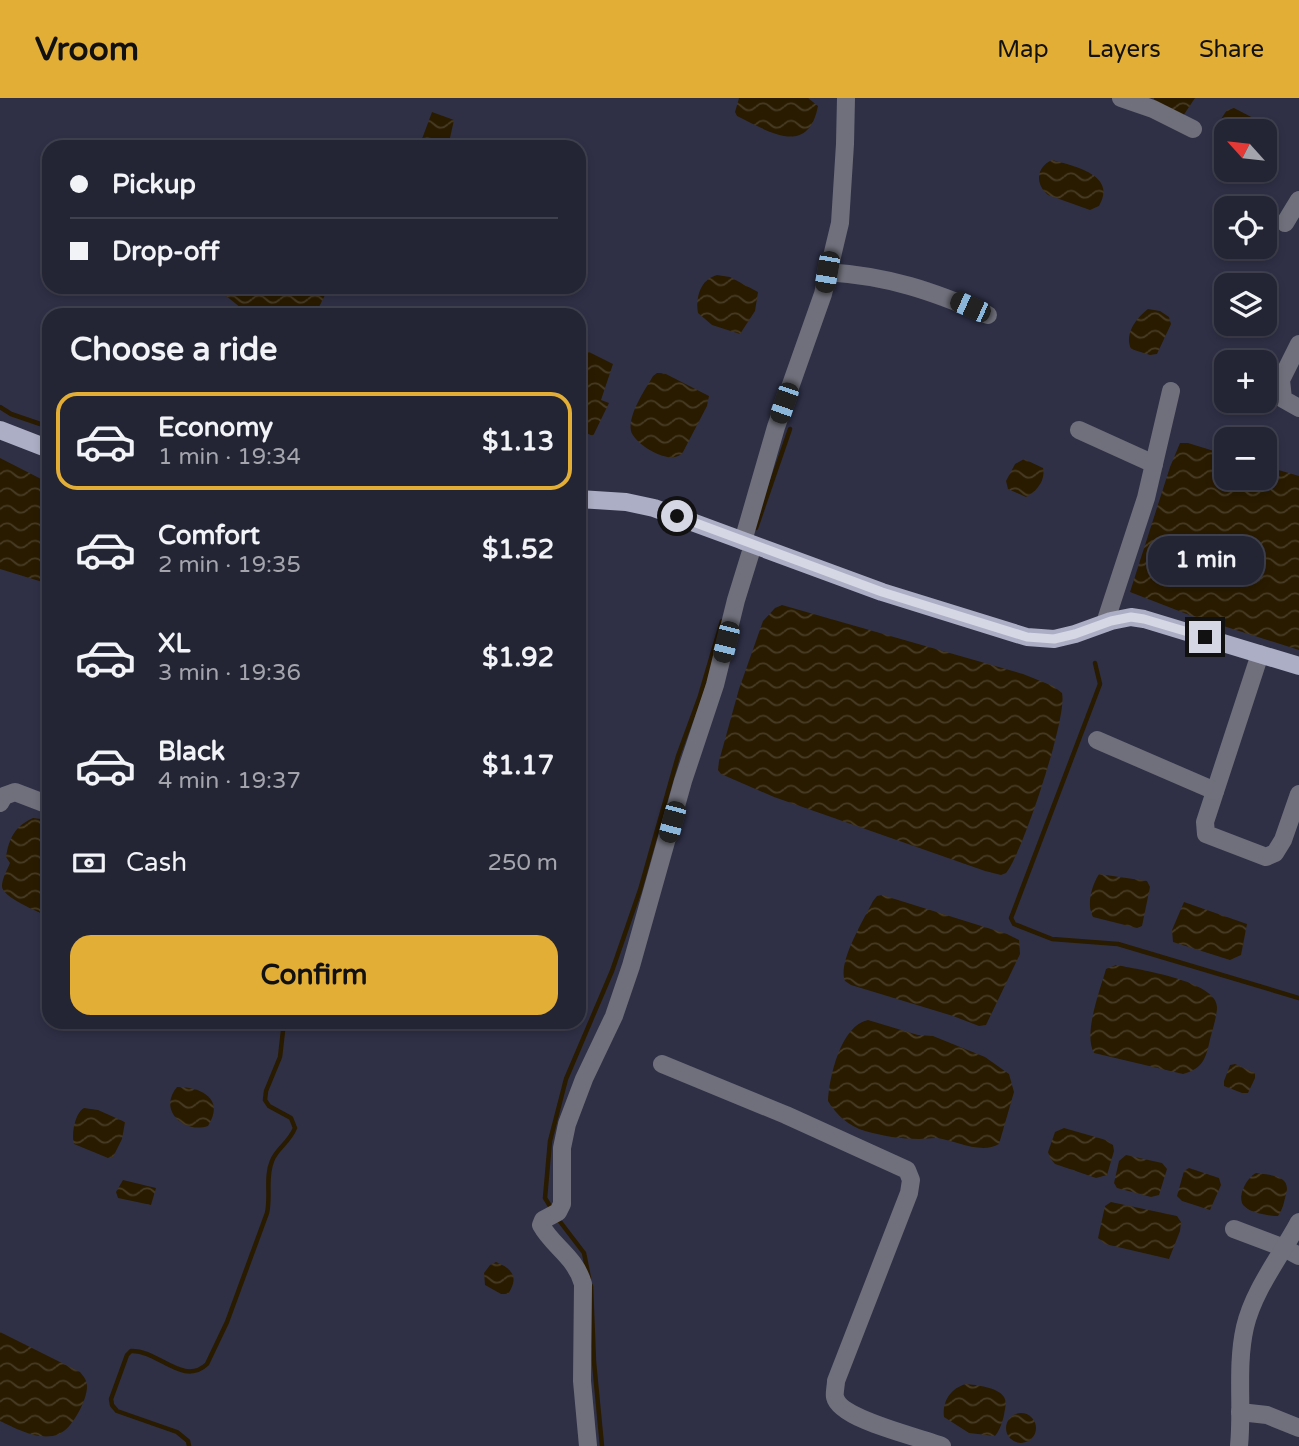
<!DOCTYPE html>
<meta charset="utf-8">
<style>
body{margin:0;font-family:"Varela Round",sans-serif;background:#2f3040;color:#f1f3f6;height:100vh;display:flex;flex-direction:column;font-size:26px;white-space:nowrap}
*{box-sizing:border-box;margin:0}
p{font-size:23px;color:#a3a4ac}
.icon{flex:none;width:38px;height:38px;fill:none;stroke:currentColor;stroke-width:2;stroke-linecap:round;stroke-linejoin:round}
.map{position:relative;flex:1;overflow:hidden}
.drawer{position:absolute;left:42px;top:210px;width:544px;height:721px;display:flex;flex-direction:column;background:#232434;border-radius:21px;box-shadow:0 4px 10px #0003,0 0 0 2px #40414f}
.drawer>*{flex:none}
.guide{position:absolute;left:42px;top:42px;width:544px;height:154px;border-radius:21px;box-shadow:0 4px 10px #0003,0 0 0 2px #40414f;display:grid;align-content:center;height:154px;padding:0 28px;background:#232434}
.needle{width:46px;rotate:297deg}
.fabs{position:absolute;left:1214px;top:21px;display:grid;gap:14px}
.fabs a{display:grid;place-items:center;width:63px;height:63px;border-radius:14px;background:#232434;box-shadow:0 4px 10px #0003,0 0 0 2px #40414f;font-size:35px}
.end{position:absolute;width:32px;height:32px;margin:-16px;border:9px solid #d6d7e5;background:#111;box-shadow:0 0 0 4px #111}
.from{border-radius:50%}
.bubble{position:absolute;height:49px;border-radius:21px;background:#232434;box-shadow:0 4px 10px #0003,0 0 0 2px #40414f;font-size:23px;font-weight:800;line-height:49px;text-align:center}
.car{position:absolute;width:21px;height:42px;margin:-21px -10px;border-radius:9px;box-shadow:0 0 5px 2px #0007;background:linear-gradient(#222 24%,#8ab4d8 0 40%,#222 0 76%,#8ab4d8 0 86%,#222 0)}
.guide b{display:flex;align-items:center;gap:24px;height:66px;font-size:26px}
.guide b+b{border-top:2px solid #40414f}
.guide i{width:18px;height:18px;background:#f1f3f6}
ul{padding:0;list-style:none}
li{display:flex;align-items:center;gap:21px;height:98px;margin:0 14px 10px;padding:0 14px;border:4px solid transparent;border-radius:21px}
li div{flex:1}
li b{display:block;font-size:26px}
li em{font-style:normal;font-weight:800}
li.on{border-color:#e3ae35}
li>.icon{width:63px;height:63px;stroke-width:1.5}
h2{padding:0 28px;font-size:32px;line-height:84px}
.pay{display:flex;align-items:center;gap:18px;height:77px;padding:0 28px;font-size:26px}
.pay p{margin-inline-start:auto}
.action{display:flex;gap:14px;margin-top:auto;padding:14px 28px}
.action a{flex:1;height:80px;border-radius:21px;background:#e3ae35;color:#111;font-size:28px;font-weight:800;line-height:80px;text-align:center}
header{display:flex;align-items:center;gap:42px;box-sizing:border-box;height:98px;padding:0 35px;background:#e3ae35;color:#111}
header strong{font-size:33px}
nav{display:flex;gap:38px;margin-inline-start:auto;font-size:24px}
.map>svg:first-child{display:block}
.water{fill:url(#water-waves)}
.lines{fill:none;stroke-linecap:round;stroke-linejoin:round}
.stream{stroke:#291b00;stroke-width:4.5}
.minor{stroke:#70707c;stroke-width:18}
.major{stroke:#acaec5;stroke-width:18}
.route{stroke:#d6d7e5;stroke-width:9}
</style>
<header>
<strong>Vroom</strong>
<nav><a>Map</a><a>Layers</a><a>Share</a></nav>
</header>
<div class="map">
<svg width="1299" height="1348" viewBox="0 0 1299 1348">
<defs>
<pattern id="water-waves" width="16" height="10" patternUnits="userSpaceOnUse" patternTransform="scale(1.75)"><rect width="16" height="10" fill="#291b00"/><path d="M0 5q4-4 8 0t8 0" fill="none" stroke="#473b25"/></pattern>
</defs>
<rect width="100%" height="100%" fill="#2f3046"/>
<g class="water">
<path d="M739,0H808L818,8C808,60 768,33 737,18L735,14Z"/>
<polygon points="1154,0 1195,0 1183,18 1155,4"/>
<path d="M1234,10L1261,24L1264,31L1263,33H1227V54C1203,46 1217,27 1227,12Z"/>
<polygon points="432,14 454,22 448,49 419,49"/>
<path d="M1052,62C1074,68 1118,77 1099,108L1090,112L1048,97C1035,86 1036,69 1052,62Z"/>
<path d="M717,177L730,179L758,194L755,213L740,236L712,227L698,215C695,199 701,181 717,177Z"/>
<path d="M226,189H329L315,217C298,217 255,222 242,211C236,206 231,201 224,197Z"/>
<path d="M1148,211L1160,213L1169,219L1171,226L1157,256L1150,257L1131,251C1124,236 1136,220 1148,211Z"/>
<polygon points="579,249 613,266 601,302 609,305 593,338 579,332"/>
<path d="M657,275H664L709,298L707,308L683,354C672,370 634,346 631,333C628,316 645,292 653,278Z"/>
<polygon points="1180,345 1188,345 1227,357 1227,380 1265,380 1265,368 1299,378 1299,552 1192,518 1130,494 1170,369"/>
<polygon points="0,360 49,385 49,486 0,471"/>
<path d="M1024,361L1043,370C1046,382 1036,394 1026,399L1008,391L1006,383L1015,366Z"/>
<path d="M782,507L1023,576L1053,588L1062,595C1068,618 1022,756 1006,775L1001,777L985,773L774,699L721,676L718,672L719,663L739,591L763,523L775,510Z"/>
<path d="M33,720L49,722V819C39,814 1,799 2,788C2,781 7,772 10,765L6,759C9,740 15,728 33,720Z"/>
<path d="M1099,776L1147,783L1150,789L1142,828L1137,830L1093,819C1086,806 1092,787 1099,776Z"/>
<path d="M882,797L1007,836L1019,842L1020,856L986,927L979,928L953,918L851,887L845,883C837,865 864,821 873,803L877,798Z"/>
<polygon points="1184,804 1247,826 1241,857 1230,862 1173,844 1172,832"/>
<path d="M1116,867C1137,871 1217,883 1217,909C1217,920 1211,935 1209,946C1205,963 1201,971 1183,976L1094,955C1083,936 1100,892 1106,871Z"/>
<path d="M868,922L918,937L933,938L985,959L1009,976L1014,994L999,1046C981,1057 955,1042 936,1040C930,1040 925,1041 919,1041C902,1041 882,1038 865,1033C849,1028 837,1018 828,1003C829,979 841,927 868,922Z"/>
<polygon points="1235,966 1255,975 1255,980 1248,995 1242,995 1224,988 1224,983 1230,967"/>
<path d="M177,989C202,989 225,1001 208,1028C185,1036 157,1013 177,989Z"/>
<path d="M84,1010L98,1012L125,1024L122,1041L113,1059L108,1060L74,1046C71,1036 75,1015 84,1010Z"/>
<polygon points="1064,1030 1106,1042 1113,1047 1114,1053 1107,1077 1096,1080 1055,1066 1050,1060 1048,1054 1055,1034"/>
<polygon points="1126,1057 1162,1065 1167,1071 1159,1097 1151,1099 1117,1090 1114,1085 1119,1063"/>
<polygon points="1189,1070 1219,1080 1221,1087 1210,1112 1182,1103 1177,1098 1184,1073"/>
<path d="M1256,1075C1269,1077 1292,1077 1286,1096C1284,1104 1283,1111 1278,1118C1270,1118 1251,1115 1245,1109C1235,1101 1247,1079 1256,1075Z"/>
<polygon points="123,1082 156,1090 151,1107 118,1100 116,1094"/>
<polygon points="1111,1104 1177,1118 1181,1124 1180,1133 1169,1161 1105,1146 1098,1140 1105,1108"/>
<path d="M496,1164C513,1171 519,1180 508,1196H501L485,1187L484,1175L490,1167Z"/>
<path d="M0,1234L80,1274C84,1279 87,1282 87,1289C87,1302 72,1331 59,1336C40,1344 17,1331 0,1323Z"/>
<path d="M966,1286C976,1287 998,1289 1004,1299C1007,1304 1005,1311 1004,1317C1002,1325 1000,1332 995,1338L969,1335L944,1319C942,1303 951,1290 966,1286Z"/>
<circle cx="1021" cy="1330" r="15"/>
</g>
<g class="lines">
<g class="stream">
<polyline points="0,309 11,316 49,329"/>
<polyline points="756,430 790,331"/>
<polyline points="1095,565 1100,586 1011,820 1014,826 1052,841 1118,846 1299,900"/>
<polyline points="553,1113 545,1100 550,1043 566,981 612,873 640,792 678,658 700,598 722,523"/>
<polyline points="558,1121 584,1155 589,1180"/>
<polyline points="591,1188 594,1264 602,1348"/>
<path d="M189,1348L188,1343L177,1334L117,1313L112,1307L111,1301L127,1257L131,1253C157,1251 183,1289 207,1266L227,1224L267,1115C271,1098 265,1079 272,1063C276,1051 289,1045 295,1030L291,1020L269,1008L265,1002L266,993L280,959L284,924"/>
</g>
<g class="minor">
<polyline points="1121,0 1153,11 1193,31"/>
<polyline points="1285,125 1299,102"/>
<path d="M827,174C889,178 932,193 988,217"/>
<polyline points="1299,246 1281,282 1283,301 1299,310"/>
<polyline points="1079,332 1154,366"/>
<polyline points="743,443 776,329 823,196 840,125 845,46 846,0"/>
<polyline points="1105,525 1146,400 1171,293"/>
<polyline points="1260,556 1205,724 1206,736 1266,759 1275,755 1283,742 1299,696"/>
<polyline points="1097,642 1215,693"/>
<polyline points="0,705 4,698 15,694 49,707"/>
<path d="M662,966L786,1017L907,1072L911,1082L909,1095L836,1283C836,1288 834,1295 835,1299C840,1322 920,1339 942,1348"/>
<polyline points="1234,1131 1284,1150 1299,1158"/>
<polyline points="1240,1314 1267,1317 1299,1330"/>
<path d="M588,1348L582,1283L583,1186C575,1158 553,1149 541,1127L543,1122L558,1114L562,1106V1050L567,1026L584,981L614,918L631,868L683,683L715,587L736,502L753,447"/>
<path d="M1239,1348C1243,1308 1236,1269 1245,1229C1254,1191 1281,1158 1299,1124"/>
</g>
<g class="major">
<polyline points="0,332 49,351"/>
<polyline points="579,401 626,404 654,410 882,494 1027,539 1054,541 1075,536 1111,523 1131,519 1144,521 1299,568"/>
</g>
</g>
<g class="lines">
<polyline class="route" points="677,418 882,494 1027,539 1054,541 1075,536 1111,523 1131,519 1144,521 1205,539"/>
</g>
</svg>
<div class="fabs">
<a><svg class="needle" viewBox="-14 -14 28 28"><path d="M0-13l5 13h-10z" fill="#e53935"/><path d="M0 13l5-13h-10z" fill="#a3a4ac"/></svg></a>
<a><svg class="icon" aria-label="locate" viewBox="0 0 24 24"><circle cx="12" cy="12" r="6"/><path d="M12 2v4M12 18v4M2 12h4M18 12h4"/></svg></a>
<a><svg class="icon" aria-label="layers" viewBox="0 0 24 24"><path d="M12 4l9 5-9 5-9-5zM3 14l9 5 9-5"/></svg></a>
<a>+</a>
<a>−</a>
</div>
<i class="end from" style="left:677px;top:418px"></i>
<i class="end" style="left:1205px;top:539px"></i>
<div class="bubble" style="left:1148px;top:438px;width:116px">1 min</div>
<i class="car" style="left:827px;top:174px;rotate:190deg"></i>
<i class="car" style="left:970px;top:209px;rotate:294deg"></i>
<i class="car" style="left:784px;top:305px;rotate:199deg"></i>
<i class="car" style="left:726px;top:544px;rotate:194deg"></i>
<i class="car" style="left:672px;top:724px;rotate:195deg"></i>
<div class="guide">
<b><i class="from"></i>Pickup</b>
<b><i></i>Drop-off</b>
</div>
<section class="drawer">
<h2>Choose a ride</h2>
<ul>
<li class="on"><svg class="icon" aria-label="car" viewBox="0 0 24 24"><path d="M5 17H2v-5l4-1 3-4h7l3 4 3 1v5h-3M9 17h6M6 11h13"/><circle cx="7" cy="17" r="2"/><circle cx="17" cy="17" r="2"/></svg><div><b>Economy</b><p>1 min · 19:34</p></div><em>$1.13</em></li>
<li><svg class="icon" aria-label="car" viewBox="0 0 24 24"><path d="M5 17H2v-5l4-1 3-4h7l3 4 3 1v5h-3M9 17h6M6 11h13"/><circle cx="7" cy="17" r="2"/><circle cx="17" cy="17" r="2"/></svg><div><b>Comfort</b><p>2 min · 19:35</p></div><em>$1.52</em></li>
<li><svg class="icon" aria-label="car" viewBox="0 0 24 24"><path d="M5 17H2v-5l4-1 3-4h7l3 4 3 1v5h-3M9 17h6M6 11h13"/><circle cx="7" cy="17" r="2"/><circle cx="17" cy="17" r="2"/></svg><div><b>XL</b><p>3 min · 19:36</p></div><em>$1.92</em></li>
<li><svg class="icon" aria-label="car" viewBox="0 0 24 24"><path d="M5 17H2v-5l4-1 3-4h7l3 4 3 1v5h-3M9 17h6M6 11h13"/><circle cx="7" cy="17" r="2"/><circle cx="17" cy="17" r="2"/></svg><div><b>Black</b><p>4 min · 19:37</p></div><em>$1.17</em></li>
</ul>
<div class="pay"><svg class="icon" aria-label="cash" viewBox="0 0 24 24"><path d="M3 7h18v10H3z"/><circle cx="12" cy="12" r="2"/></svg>Cash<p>250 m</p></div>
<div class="action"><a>Confirm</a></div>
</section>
</div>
